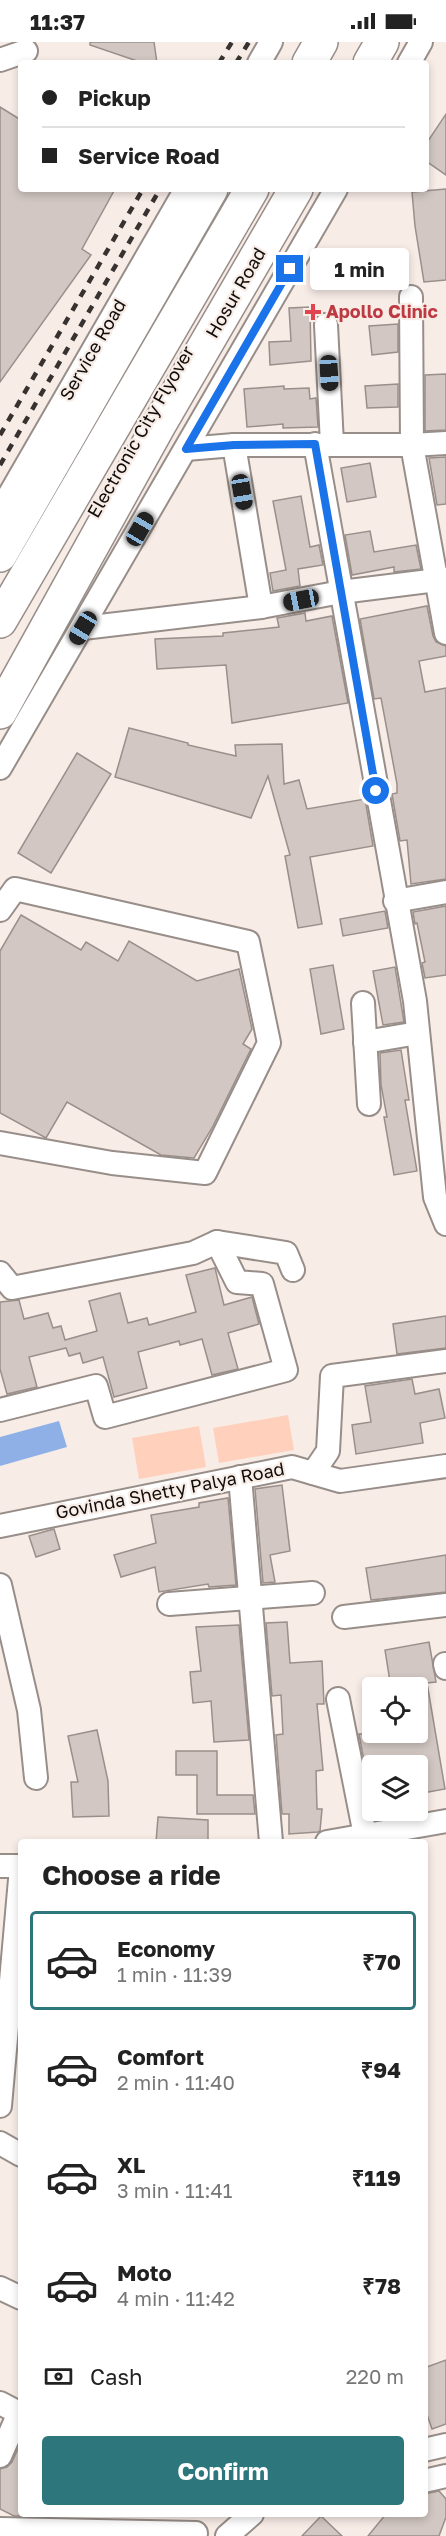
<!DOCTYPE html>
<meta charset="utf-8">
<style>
body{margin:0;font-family:"Golos Text",sans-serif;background:#f6f6f6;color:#222;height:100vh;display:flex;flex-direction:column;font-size:22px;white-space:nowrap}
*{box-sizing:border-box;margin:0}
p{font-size:20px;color:#767676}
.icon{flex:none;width:33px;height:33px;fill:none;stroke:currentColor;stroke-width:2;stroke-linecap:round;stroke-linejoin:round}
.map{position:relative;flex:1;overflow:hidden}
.panel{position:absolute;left:18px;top:1797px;width:410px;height:678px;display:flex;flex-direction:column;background:#fff;border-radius:6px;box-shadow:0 3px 9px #0003}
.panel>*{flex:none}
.guide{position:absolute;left:18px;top:18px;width:411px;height:132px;border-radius:6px;box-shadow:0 3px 9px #0003;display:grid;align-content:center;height:132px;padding:0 24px;background:#fff}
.tools{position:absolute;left:362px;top:1635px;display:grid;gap:12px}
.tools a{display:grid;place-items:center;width:66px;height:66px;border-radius:6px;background:#fff;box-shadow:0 3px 9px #0003;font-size:30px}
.end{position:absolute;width:27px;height:27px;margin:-14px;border:8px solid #1a73e8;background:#fff;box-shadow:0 0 0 3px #fff}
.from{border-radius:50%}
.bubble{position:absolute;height:42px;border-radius:6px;background:#fff;box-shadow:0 3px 9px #0003;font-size:20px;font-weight:700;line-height:42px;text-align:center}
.car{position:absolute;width:18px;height:36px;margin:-18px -9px;border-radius:8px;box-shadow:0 0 4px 2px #0007;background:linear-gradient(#222 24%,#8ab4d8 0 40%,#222 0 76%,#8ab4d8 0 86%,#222 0)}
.guide b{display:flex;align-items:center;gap:21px;height:57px;font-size:22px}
.guide b+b{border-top:2px solid #e0e0e0}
.guide i{width:15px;height:15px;background:#222}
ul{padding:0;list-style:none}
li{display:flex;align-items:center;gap:18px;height:99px;margin:0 12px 9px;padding:0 12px;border:3px solid transparent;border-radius:6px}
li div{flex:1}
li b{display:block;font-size:22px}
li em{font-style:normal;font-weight:700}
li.selected{border-color:#2d767c}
li>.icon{width:54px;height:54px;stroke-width:1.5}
h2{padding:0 24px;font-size:27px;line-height:72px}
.pay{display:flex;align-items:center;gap:15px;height:66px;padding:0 24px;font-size:22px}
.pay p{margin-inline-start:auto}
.primary-button{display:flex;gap:12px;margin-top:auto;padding:12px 24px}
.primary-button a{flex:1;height:69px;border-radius:6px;background:#2d767c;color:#fff;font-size:24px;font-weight:700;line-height:69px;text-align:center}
.status{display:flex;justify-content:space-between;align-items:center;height:42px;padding:0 30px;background:#fff;direction:ltr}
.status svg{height:16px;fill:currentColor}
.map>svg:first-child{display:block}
.green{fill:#ffd0bb}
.water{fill:#8fb0e7}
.building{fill:#d2c7c2;stroke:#9a8f8a;stroke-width:1.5}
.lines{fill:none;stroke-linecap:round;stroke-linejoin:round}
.minor-casing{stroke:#988e89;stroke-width:26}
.highway-casing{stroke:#988e89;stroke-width:36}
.minor{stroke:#fff;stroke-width:22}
.highway{stroke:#fff;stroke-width:33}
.rail{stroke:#373230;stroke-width:4.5;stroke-dasharray:8 8;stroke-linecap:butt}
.route{stroke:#1a73e8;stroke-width:8}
.health-dot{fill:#e0444e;stroke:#f8ece7;stroke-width:2}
.labels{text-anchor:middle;stroke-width:4.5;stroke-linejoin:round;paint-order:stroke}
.street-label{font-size:18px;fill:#100c0a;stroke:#f8ece7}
.health-label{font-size:18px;font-weight:bold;fill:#be3a42;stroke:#f8ece7;text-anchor:start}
</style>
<div class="status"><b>11:37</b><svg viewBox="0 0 49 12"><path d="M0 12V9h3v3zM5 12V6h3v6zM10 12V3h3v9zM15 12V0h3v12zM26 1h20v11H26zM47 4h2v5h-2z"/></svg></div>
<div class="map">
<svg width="446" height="2494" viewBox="0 0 446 2494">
<rect width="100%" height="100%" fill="#f8ece7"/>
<g class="green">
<polygon points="288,1373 294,1408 219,1421 213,1386"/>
<polygon points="199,1384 206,1425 139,1437 132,1396"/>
</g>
<polygon class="water" points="59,1379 67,1405 0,1424 0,1395"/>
<g class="building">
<polygon points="90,0 154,0 157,21 143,21 90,3"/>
<polygon points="0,65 21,78 21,147 115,147 82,207 91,213 0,340"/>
<polygon points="446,72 446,133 426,119 426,102"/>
<polygon points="446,147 446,238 424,240 415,184 412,150"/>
<polygon points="310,265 311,319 270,323 269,300 291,299 289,266"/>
<polygon points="398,282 398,310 372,313 369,284"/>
<polygon points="446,332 446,388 425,389 425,333"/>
<polygon points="398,342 398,365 367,366 365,344"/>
<polygon points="284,344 284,347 309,346 310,357 316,356 318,385 283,386 283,382 247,385 244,347"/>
<polygon points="446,415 446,462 437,463 429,416"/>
<polygon points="370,421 376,455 347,460 341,426"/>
<polygon points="301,454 310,505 319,503 323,523 298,527 300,544 273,549 270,531 286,528 273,459"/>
<polygon points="370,489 374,510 416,503 421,527 394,530 394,525 352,533 345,493"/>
<polygon points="427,564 433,594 436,600 446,604 446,614 419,619 425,650 446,646 446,837 411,842 407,798 400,799 392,752 397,751 397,742 381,656 374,657 360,577"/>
<polygon points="305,571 306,579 332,574 348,661 232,681 226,623 157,627 155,597 223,594 223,591 279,585 277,576"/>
<polygon points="129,686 188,701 188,703 236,714 235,703 282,702 284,742 299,738 307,767 365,757 373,804 310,815 322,882 298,886 285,814 290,813 268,734 251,776 115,735"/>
<polygon points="77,711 111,732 51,831 18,811"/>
<polygon points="446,864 446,933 425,936 422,921 425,920 417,881 415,882 413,870"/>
<polygon points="385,869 388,886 343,894 340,877"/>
<polygon points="21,873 81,908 86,900 118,919 129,899 197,939 239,927 252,987 243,1002 251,1007 212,1086 194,1116 161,1113 67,1060 46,1096 0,1071 0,909"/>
<polygon points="333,923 344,987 321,992 310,927"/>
<polygon points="395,925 404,980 383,983 373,929"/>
<polygon points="401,1008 409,1058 405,1058 417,1129 394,1133 384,1075 387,1075 381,1043 380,1011"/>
<polygon points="215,1226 224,1263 252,1255 259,1282 228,1291 238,1327 212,1333 202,1297 180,1303 179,1299 138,1310 147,1346 114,1355 103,1315 83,1321 80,1311 69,1314 66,1306 29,1315 37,1345 7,1352 0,1327 0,1260 19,1258 24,1277 48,1271 53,1286 61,1284 65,1298 97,1289 89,1259 120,1251 128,1281 147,1276 149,1283 196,1270 186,1233"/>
<polygon points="446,1274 446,1306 397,1312 393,1282"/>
<polygon points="412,1337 415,1352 439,1347 445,1376 420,1381 423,1401 356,1412 352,1383 371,1380 365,1344"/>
<polygon points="282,1443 290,1509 270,1513 275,1540 263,1541 255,1447"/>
<polygon points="228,1456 236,1543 209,1545 208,1542 159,1550 155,1525 121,1535 114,1513 156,1501 151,1473 199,1465 199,1461"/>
<polygon points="54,1487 60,1507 36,1515 29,1494"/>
<polygon points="446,1513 446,1550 371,1558 366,1526"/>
<polygon points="287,1580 290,1621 322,1619 324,1662 317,1662 323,1728 316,1729 317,1767 322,1767 320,1789 318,1790 289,1792 289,1772 282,1772 276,1693 283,1692 281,1653 272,1654 266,1581"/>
<polygon points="239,1583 249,1698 214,1700 211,1659 193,1661 190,1630 201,1629 196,1585"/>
<polygon points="429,1600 436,1640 427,1641 445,1747 417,1752 417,1724 365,1724 359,1692 417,1690 417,1646 391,1646 385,1608"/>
<polygon points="97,1688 108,1739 109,1774 73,1775 71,1740 78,1740 68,1694"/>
<polygon points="176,1709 217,1709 217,1753 253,1753 255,1772 197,1772 197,1733 176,1733"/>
<polygon points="158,1775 208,1778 208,1800 156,1800"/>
<polygon points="446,2318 446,2382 432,2387 424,2364 424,2326"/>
<polygon points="21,2400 21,2474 14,2474 0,2467 0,2427 7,2425 12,2420"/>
<polygon points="439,2449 446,2457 446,2475 439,2494 368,2494 386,2472 424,2472 424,2452"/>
<polygon points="321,2474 342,2494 302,2494"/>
</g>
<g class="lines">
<defs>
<g id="minor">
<polyline points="0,18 26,9"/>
<polyline points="259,21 271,0"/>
<polyline points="409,21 421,0"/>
<polyline points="411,255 412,403 446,591"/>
<polyline points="326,283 332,402"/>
<polyline points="315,402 415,959 435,1155 446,1182"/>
<polyline points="234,403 261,565"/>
<polyline points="186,407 234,403 412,403 446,401"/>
<polyline points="0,469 186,147"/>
<polyline points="83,586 261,565 341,550 446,537"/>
<polyline points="0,726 336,147"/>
<polyline points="395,859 446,850"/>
<polyline points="0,868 15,847 248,900 269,1001 205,1131 112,1121 0,1101"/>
<polyline points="363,961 369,1062"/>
<polyline points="365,1000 418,991"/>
<polyline points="0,1231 12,1246 193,1211 217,1200 286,1211 293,1228"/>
<polyline points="0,1368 96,1344 105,1375 286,1328 262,1242 237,1240 217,1200"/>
<polyline points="313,1431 328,1409 332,1334 446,1319"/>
<polyline points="240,1435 271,1800"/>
<polyline points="0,1484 292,1425 340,1439 446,1424"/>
<polyline points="0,1543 29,1668 36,1736"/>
<polyline points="169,1562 313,1551"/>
<polyline points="344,1575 446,1563"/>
<polyline points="445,1622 446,1626"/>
<polyline points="338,1657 365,1793"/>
<polyline points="327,1800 446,1779"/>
<polyline points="0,1824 21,1824"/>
<polyline points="0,2064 21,1826"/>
<polyline points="0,2101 21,2113"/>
<polyline points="0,2246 21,2256"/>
<polyline points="0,2361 21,2372"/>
<polyline points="424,2408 446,2403"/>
<polyline points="0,2414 19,2371"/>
<polyline points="424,2439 446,2434"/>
<polyline points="0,2487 196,2491"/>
<polyline points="227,2494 252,2472"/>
</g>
<g id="highway">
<polyline points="309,21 321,0"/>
<polyline points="370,21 382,0"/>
<polyline points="0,513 211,147"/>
<polyline points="0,579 252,147"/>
<polyline points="0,670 159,383 296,147"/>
</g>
</defs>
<use href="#minor" class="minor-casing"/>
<use href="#highway" class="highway-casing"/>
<use href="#minor" class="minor"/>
<use href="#highway" class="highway"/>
<g class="rail">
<polyline points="219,21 232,0"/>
<polyline points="236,21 249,0"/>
<polyline points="0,393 143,147"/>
<polyline points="0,423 160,147"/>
</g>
</g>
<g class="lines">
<polyline class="route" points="290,227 186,407 234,403 315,402 376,749"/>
</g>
<path class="health-dot" d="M310 261h6v6h6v6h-6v6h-6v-6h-6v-6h6z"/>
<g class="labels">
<g class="street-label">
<text transform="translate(236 251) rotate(-60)" y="6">Hosur Road</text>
<text transform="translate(93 308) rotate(-60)" y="6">Service Road</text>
<text transform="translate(141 390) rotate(-60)" y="6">Electronic City Flyover</text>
<text transform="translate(170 1449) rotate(-11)" y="6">Govinda Shetty Palya Road</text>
</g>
<g class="health-label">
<text x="326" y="276">Apollo Clinic</text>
</g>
</g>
</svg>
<div class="tools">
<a><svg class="icon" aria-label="locate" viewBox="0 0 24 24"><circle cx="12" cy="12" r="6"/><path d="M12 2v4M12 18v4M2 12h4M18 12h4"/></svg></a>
<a><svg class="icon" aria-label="layers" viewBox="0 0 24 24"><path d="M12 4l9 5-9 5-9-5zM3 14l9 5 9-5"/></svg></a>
</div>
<i class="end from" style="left:376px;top:749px"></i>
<i class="end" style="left:290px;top:227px"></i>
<div class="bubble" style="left:310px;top:206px;width:99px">1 min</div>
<i class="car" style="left:329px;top:331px;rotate:177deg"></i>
<i class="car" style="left:242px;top:450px;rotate:170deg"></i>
<i class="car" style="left:140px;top:487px;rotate:30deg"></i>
<i class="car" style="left:301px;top:558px;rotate:259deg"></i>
<i class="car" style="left:83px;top:586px;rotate:211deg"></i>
<div class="guide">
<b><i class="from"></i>Pickup</b>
<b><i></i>Service Road</b>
</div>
<section class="panel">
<h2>Choose a ride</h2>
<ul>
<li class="selected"><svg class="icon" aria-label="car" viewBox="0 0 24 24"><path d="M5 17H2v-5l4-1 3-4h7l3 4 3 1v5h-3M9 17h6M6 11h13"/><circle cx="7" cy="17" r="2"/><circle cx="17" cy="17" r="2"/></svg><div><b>Economy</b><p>1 min · 11:39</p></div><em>₹70</em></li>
<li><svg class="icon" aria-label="car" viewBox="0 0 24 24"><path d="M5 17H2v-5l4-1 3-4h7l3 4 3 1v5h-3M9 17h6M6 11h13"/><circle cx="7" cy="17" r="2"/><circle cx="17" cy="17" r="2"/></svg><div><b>Comfort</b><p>2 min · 11:40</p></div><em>₹94</em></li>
<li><svg class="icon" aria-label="car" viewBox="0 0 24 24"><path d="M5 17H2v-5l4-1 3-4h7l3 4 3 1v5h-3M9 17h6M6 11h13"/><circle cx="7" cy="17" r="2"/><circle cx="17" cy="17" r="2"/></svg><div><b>XL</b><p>3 min · 11:41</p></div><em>₹119</em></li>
<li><svg class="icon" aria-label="car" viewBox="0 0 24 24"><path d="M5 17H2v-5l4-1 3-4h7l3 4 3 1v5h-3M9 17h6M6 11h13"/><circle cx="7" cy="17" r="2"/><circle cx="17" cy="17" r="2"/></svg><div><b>Moto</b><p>4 min · 11:42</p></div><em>₹78</em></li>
</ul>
<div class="pay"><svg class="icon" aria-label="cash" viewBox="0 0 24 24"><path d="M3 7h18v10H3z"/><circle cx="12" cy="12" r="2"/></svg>Cash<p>220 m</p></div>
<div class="primary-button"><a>Confirm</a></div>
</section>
</div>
